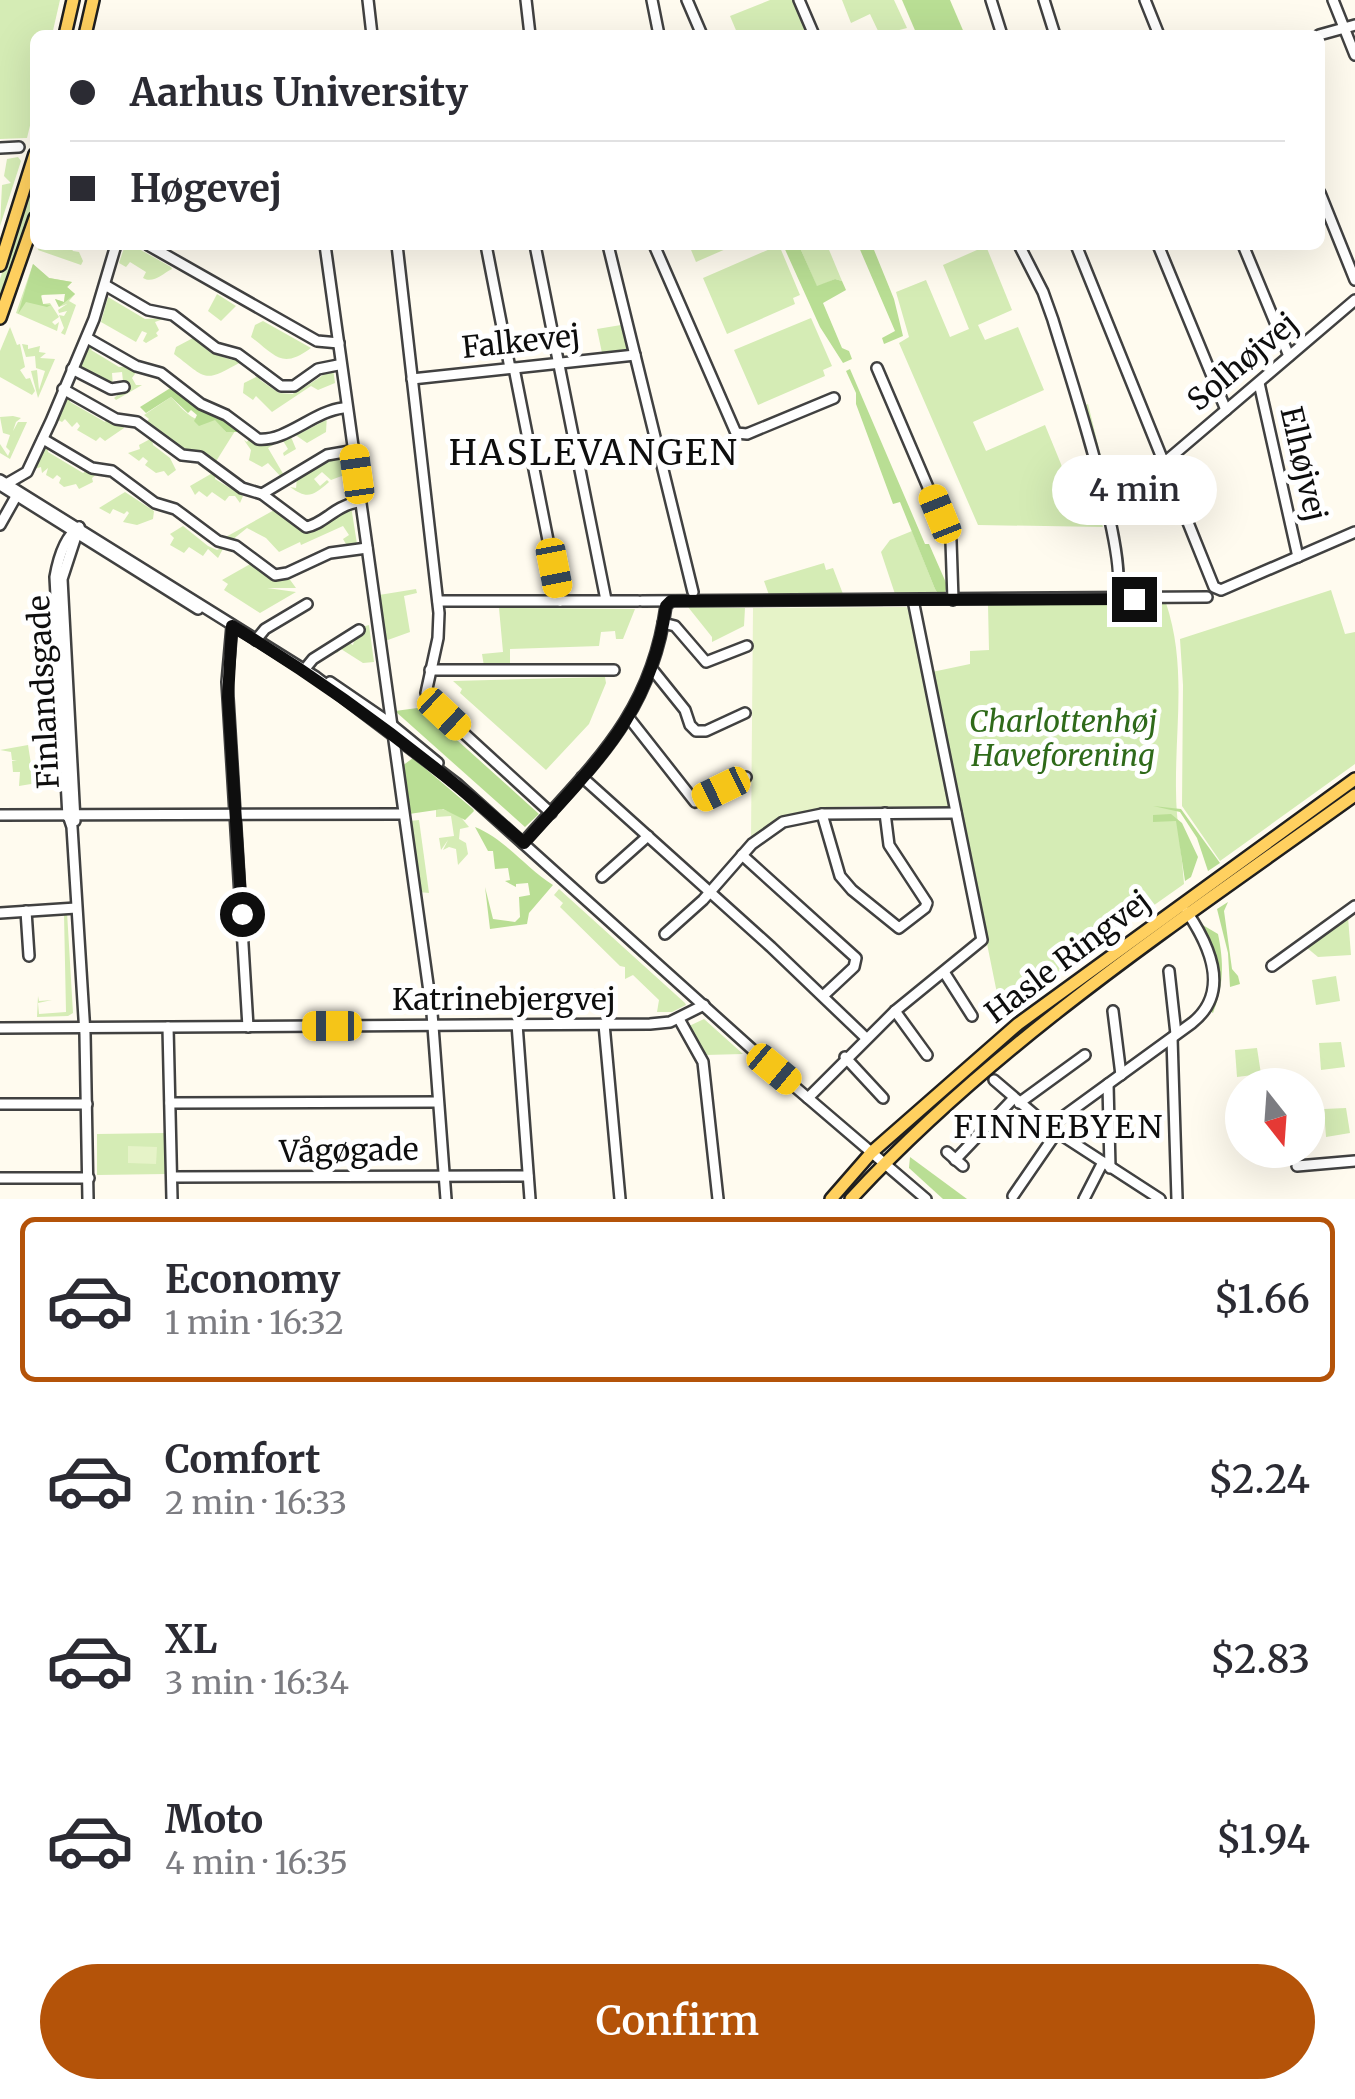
<!DOCTYPE html>
<meta charset="utf-8">
<style>
body{margin:0;font-family:Merriweather,serif;background:#f7f7f7;color:#2b2b33;height:100vh;display:flex;flex-direction:column;font-size:38px;white-space:nowrap}
*{box-sizing:border-box;margin:0}
p{font-size:32px;color:#7c7c81}
.icon{flex:none;width:55px;height:55px;fill:none;stroke:currentColor;stroke-width:2;stroke-linecap:round;stroke-linejoin:round}
.map{position:relative;height:1199px;overflow:hidden}
.details{display:flex;flex-direction:column;background:#fff;flex:1}
.details>*{flex:none}
.top-card{position:absolute;left:30px;top:30px;width:1295px;height:220px;border-radius:15px;box-shadow:0 10px 40px #0002;display:grid;align-content:center;height:220px;padding:0 40px;background:#fff}
.needle{width:65px;rotate:163deg}
.buttons{position:absolute;left:1225px;top:1068px;display:grid;gap:20px}
.buttons a{display:grid;place-items:center;width:100px;height:100px;border-radius:50%;background:#fff;box-shadow:0 10px 40px #0002;font-size:50px}
.end{position:absolute;width:45px;height:45px;margin:-22px;border:12px solid #0e0e0e;background:#fff;box-shadow:0 0 0 5px #fff}
.from{border-radius:50%}
.bubble{position:absolute;height:70px;border-radius:35px;background:#fff;box-shadow:0 10px 40px #0002;font-size:32px;font-weight:600;line-height:70px;text-align:center}
.car{position:absolute;width:30px;height:60px;margin:-30px -15px;border-radius:12px;box-shadow:0 0 8px 2px #0007;background:linear-gradient(#f5c518 24%,#345 0 40%,#f5c518 0 76%,#345 0 86%,#f5c518 0)}
.top-card b{display:flex;align-items:center;gap:35px;height:95px;font-size:38px}
.top-card b+b{border-top:2px solid #e1e1e2}
.top-card i{width:25px;height:25px;background:#2b2b33}
ul{padding:18px 0 0;list-style:none}
li{display:flex;align-items:center;gap:30px;height:165px;margin:0 20px 15px;padding:0 20px;border:5px solid transparent;border-radius:15px}
li div{flex:1}
li b{display:block;font-size:38px}
li em{font-style:normal;font-weight:600}
li.selected{border-color:#b45309}
li>.icon{width:90px;height:90px;stroke-width:1.5}
.primary-button{display:flex;gap:20px;margin-top:auto;padding:20px 40px}
.primary-button a{flex:1;height:115px;border-radius:60px;background:#b45309;color:#fff;font-size:40px;font-weight:600;line-height:115px;text-align:center}
.map>svg:first-child{display:block}
.green{fill:#d5ecb5}
.forest{fill:#b9de94}
.pitch{fill:#e6f3c8}
.lines{fill:none;stroke-linecap:round;stroke-linejoin:round}
.minor-casing{stroke:#414141;stroke-width:14}
.major-casing{stroke:#1f1f1f;stroke-width:16}
.minor{stroke:#fff;stroke-width:9}
.major{stroke:#ffd05f;stroke-width:11}
.route{stroke:#0e0e0e;stroke-width:12}
.labels{text-anchor:middle;stroke-width:10;stroke-linejoin:round;paint-order:stroke}
.street-label{font-size:30px;fill:#0e0e0e;stroke:#fff}
.park-label{font-size:30px;font-style:italic;fill:#2f6a1a;stroke:#fff}
.neighbourhood-label{font-size:32px;letter-spacing:2.5px;fill:#0e0e0e;stroke:#fff}
.quarter-label{font-size:35px;letter-spacing:2.5px;fill:#0e0e0e;stroke:#fff}
</style>
<div class="map">
<svg width="1355" height="1199" viewBox="0 0 1355 1199">
<rect width="100%" height="100%" fill="#fffbef"/>
<g class="green">
<polygon points="0,0 60,0 52,35 35,35 35,105 27,138 0,139"/>
<polygon points="770,0 793,0 807,35 738,35 730,16"/>
<polygon points="842,0 894,0 907,28 880,35 870,14 851,23"/>
<polygon points="18,157 21,161 0,226 2,185 11,183 4,176 7,159"/>
<polygon points="35,172 35,204 0,306 0,279"/>
<polygon points="40,245 69,245 73,251 79,252 83,261 81,265 38,250"/>
<path d="M132,245L171,267L172,269C162,274 153,284 143,278L146,272L130,262L126,267L119,263L124,248Z"/>
<polygon points="689,245 735,245 696,262"/>
<polygon points="779,245 800,295 793,298 795,304 727,334 703,278"/>
<polygon points="814,245 827,245 842,281 835,279 817,287 801,250"/>
<polygon points="986,246 1012,310 978,325 985,340 1018,327 1044,390 973,422 986,451 1045,425 1079,508 1096,503 1103,527 978,525 899,343 909,337 896,292 926,280 950,337 969,329 943,265"/>
<polygon points="33,264 49,278 72,282 67,287 75,294 69,301 76,305 65,335 61,333 64,328 59,315 64,316 67,311 59,313 58,310 67,304 59,307 55,299 64,302 65,294 44,294 40,297 43,304 50,303 59,317 52,322 55,325 59,322 57,331 16,313"/>
<polygon points="217,294 236,306 221,321 208,311"/>
<polygon points="108,297 145,319 166,318 155,322 159,330 156,333 158,336 146,343 143,341 147,333 142,331 136,342 101,322"/>
<polygon points="811,318 832,366 823,370 825,376 758,405 734,350"/>
<path d="M263,321L311,348C282,369 277,357 251,337L255,325Z"/>
<polygon points="621,325 627,349 602,353 597,329"/>
<polygon points="10,327 17,345 20,344 25,367 20,370 26,379 30,378 35,391 32,395 0,377 0,351"/>
<path d="M193,338L211,353L232,360V356L241,362C203,383 208,380 174,354L176,347Z"/>
<polygon points="91,343 95,346 91,350 119,367 130,366 137,371 132,378 136,385 142,385 116,400 114,398 124,390 122,372 112,373 113,387 80,369"/>
<polygon points="22,344 28,345 28,349 40,346 39,352 46,353 40,358 55,359 38,398 31,371 37,370 39,390 45,371 36,368 35,356 26,357"/>
<polygon points="333,368 335,383 318,390 311,386 272,412 256,396 253,400 243,393 244,383 260,375 260,380 279,393 293,394 300,384 305,387 326,373 325,369"/>
<polygon points="70,394 70,402 105,422 107,418 122,423 124,428 105,441 100,437 96,441 77,430 80,426 77,422 72,427 65,419 62,422 58,420"/>
<path d="M171,397C184,411 197,427 215,419L226,432L235,431L215,463L200,451L185,450L146,423L149,419L144,415Z"/>
<polygon points="1088,404 1103,465 1121,513 1115,515 1083,406"/>
<polygon points="326,415 327,415 326,432 307,443 294,434 291,437 296,449 284,456 283,453 288,449 282,439 268,448 285,477 282,478 268,463 262,467 249,460 251,450 244,440 247,442 250,437 258,444 296,429 299,434 326,420"/>
<polygon points="13,416 21,418 16,422 13,431 18,422 27,422 10,459 0,453 0,444 8,456 10,451 6,447 10,435 3,433 0,417"/>
<polygon points="152,438 153,445 170,458 176,470 168,476 164,471 156,473 145,465 148,461 143,457 139,461 128,453 140,449 139,445"/>
<polygon points="47,443 48,452 83,473 89,469 98,473 92,478 93,482 79,489 76,484 64,487 59,483 61,478 57,475 53,479 46,475 48,468 42,473 41,467 34,469"/>
<path d="M345,454L347,474L331,480L322,472L314,479L320,486L327,480L329,482C312,497 307,499 290,487L296,488L297,478L326,460Z"/>
<polygon points="216,471 215,479 243,496 240,503 235,496 229,496 225,501 212,492 207,497 199,491 195,495 190,486"/>
<polygon points="125,492 154,511 153,519 137,525 123,522 129,513 127,511 124,514 113,509 110,514 99,508"/>
<polygon points="351,506 357,544 346,544 343,539 349,535 343,526 301,545 300,542 279,552 266,538 247,528 232,540 224,538 276,509 299,529 311,532"/>
<polygon points="183,526 208,546 217,550 224,547 218,558 208,549 203,556 189,547 184,553 170,545 174,538 170,534"/>
<polygon points="912,531 935,589 938,594 895,594 881,552 890,540"/>
<polygon points="252,563 273,580 286,580 288,577 296,588 267,588 296,592 260,613 224,590 228,584 222,580"/>
<polygon points="824,563 826,570 833,568 843,594 769,595 764,581"/>
<polygon points="416,589 417,593 404,596 410,632 385,641 379,595"/>
<polygon points="1331,590 1345,634 1355,632 1355,764 1220,861 1182,806 1183,685 1180,639"/>
<path d="M1166,603C1187,666 1175,726 1176,790C1176,821 1182,853 1184,884L1001,1013L932,672L970,664V651L989,650L988,605Z"/>
<polygon points="688,607 745,608 744,626 712,642 712,637"/>
<polygon points="499,608 635,609 623,639 616,639 615,631 601,632 599,646 510,649 510,665 484,666 482,654 503,652"/>
<polygon points="369,625 374,662 363,663 341,649 337,653 334,651 347,642 353,645 355,637 363,631 362,627"/>
<polygon points="605,677 606,683 589,724 546,770 460,693 462,689 453,681"/>
<polygon points="28,745 31,764 36,765 36,759 43,758 44,770 57,769 57,773 44,774 45,786 38,787 37,783 19,786 20,772 13,772 12,761 17,760 12,760 11,752 0,750"/>
<polygon points="442,809 459,815 469,827 460,829 459,839 466,843 468,854 458,865 456,849 449,847 443,850 448,840 441,850 439,838 454,836 451,816 436,817 436,810"/>
<polygon points="419,820 429,893 419,892 410,821"/>
<polygon points="559,889 685,1003 686,1005 672,1012 657,1012 659,1000 633,975 625,979 625,967 620,966 560,907 563,903 554,895"/>
<polygon points="60,912 67,912 73,1013 68,1016 37,1017 38,996 39,1001 52,1000 38,1003 39,1014 66,1012 64,914"/>
<path d="M1172,915L1180,916C1080,988 983,1061 894,1147L892,1145L998,1044Z"/>
<polygon points="1348,917 1351,955 1318,957 1306,947"/>
<polygon points="1336,976 1340,1001 1316,1005 1312,980"/>
<polygon points="704,1019 743,1054 705,1055 687,1027"/>
<polygon points="1341,1042 1345,1067 1321,1070 1319,1043"/>
<polygon points="1257,1048 1261,1074 1237,1077 1235,1050"/>
<polygon points="1346,1108 1350,1133 1326,1137 1324,1109"/>
<polygon points="166,1133 166,1174 97,1175 97,1134"/>
</g>
<g class="forest">
<polygon points="902,0 950,0 965,35 917,35"/>
<polygon points="783,245 814,245 801,250 817,286 835,279 842,281 846,290 823,303 842,348 849,351 852,359 843,363 820,327"/>
<polygon points="858,245 872,245 894,299 903,336 884,344 882,338 895,331"/>
<polygon points="33,264 49,278 72,282 67,287 75,294 59,307 55,299 64,302 65,294 41,295 43,304 51,305 47,307 26,302 18,314"/>
<polygon points="850,369 925,544 929,544 947,585 945,593 938,594 935,589 900,502 893,504 856,404 856,393 846,371"/>
<polygon points="172,387 243,428 240,432 226,432 215,420 199,426 194,421 197,415 191,410 188,413 171,397 146,413 140,407"/>
<polygon points="425,707 427,713 539,814 525,827 395,711"/>
<polygon points="413,758 473,809 474,811 465,820 443,809 409,814 402,766"/>
<polygon points="1153,806 1181,809 1220,863 1208,871 1197,838 1180,812"/>
<polygon points="1171,814 1182,823 1198,857 1191,877 1185,881 1176,821 1153,822 1153,815"/>
<path d="M475,827C505,839 526,868 553,885L529,913L527,924L490,929L485,887L493,919L515,922L520,917L519,897L530,895L528,883L516,884V887L505,881L510,880L508,868L495,869L493,851H488Z"/>
<polygon points="1228,902 1224,911 1232,969 1238,976 1240,984 1230,987 1228,953 1217,909"/>
<path d="M1201,924L1218,934C1224,963 1224,985 1213,1013L1210,1011C1224,980 1215,953 1201,924Z"/>
<polygon points="910,1157 967,1199 943,1199 909,1168"/>
</g>
<g class="pitch">
<path d="M906,607L910,609L949,805L946,809C884,809 798,793 751,839L753,608Z"/>
<polygon points="128,1146 157,1147 156,1164 128,1163"/>
</g>
<g class="lines">
<defs>
<g id="minor">
<polyline points="368,0 372,35"/>
<polyline points="526,0 530,35"/>
<polyline points="652,0 659,35"/>
<polyline points="687,0 702,35"/>
<polyline points="799,0 814,35"/>
<polyline points="991,0 1002,35"/>
<polyline points="1044,0 1055,35"/>
<polyline points="1145,0 1159,35"/>
<polyline points="1333,0 1355,55"/>
<polyline points="1319,35 1355,25"/>
<polyline points="0,148 19,147"/>
<polyline points="1320,193 1355,280"/>
<polyline points="148,245 317,341 339,343"/>
<polyline points="325,245 432,1013 446,1199"/>
<polyline points="397,245 439,613 438,638 426,693 433,705 551,813"/>
<polyline points="486,245 510,368"/>
<polyline points="535,245 606,600"/>
<polyline points="608,245 693,592"/>
<polyline points="654,245 736,433 747,434 834,398"/>
<path d="M1019,245L1043,292L1053,320C1065,361 1136,572 1114,598"/>
<polyline points="1076,245 1214,587 1221,590 1355,532"/>
<polyline points="1158,245 1226,410"/>
<polyline points="1243,245 1289,356"/>
<polyline points="105,285 148,310 173,315 216,348 238,354 281,386 294,386 318,369 338,365"/>
<path d="M87,338L136,366L161,373L201,404L226,415L258,439C286,442 314,411 343,408"/>
<polyline points="514,368 560,601"/>
<polyline points="877,368 951,541 953,600"/>
<polyline points="72,369 111,389 124,387"/>
<polyline points="412,379 635,355"/>
<polyline points="1259,383 1298,557"/>
<path d="M63,389L116,419L137,422L182,455L200,457L242,488L262,494L306,527C324,524 333,507 357,502"/>
<polyline points="43,439 92,468 112,471 155,503 175,509 218,541 236,546 275,575 287,573 330,553 367,548"/>
<polyline points="1165,462 1355,300"/>
<polyline points="0,480 316,677 456,783 774,1069 926,1199"/>
<polyline points="8,483 27,472 51,421 94,319 116,245"/>
<polyline points="0,485 198,609"/>
<polyline points="262,494 327,455 350,451"/>
<polyline points="0,525 18,493"/>
<polyline points="438,601 638,601"/>
<polyline points="642,601 1207,597"/>
<polyline points="663,623 675,626 706,662 747,646"/>
<polyline points="232,626 227,682 248,1027"/>
<polyline points="256,640 265,629 307,604"/>
<polyline points="652,669 685,710 690,725 696,731 706,731 745,713"/>
<polyline points="304,670 313,659 359,630"/>
<polyline points="430,670 614,670"/>
<polyline points="330,682 387,721 438,763"/>
<polyline points="629,718 695,802 746,777"/>
<polyline points="582,777 771,947 866,1038"/>
<polyline points="822,814 840,876 852,890 899,928 925,908 927,903 889,845 885,813"/>
<polyline points="0,815 400,814"/>
<path d="M68,817L55,577C58,560 64,537 79,527"/>
<polyline points="69,818 72,827 85,1034 88,1199"/>
<polyline points="75,821 62,579 79,527"/>
<path d="M523,843C592,765 651,716 666,606L671,601"/>
<polyline points="742,855 856,958 854,967 823,996"/>
<polyline points="602,877 648,836"/>
<polyline points="26,911 29,956"/>
<polyline points="0,913 76,908"/>
<polyline points="665,934 703,900 752,844 783,822 822,814 956,813"/>
<polyline points="1272,966 1355,906"/>
<polyline points="1169,971 1176,1034"/>
<polyline points="944,972 972,1016"/>
<polyline points="895,1011 927,1055"/>
<polyline points="1113,1011 1121,1075"/>
<polyline points="679,1019 703,1062 718,1199"/>
<polyline points="517,1024 530,1199"/>
<polyline points="604,1024 620,1199"/>
<polyline points="168,1027 172,1199"/>
<polyline points="0,1028 650,1024 670,1022 704,1005"/>
<polyline points="1172,1038 1177,1199"/>
<polyline points="845,1057 883,1098"/>
<polyline points="994,1080 1049,1127 1160,1199"/>
<polyline points="1108,1084 1110,1168"/>
<polyline points="808,1098 895,1011 982,940 913,600"/>
<polyline points="170,1103 437,1102"/>
<polyline points="1019,1103 1085,1055"/>
<polyline points="0,1104 87,1104"/>
<path d="M1049,1127L1192,1023C1231,992 1210,946 1187,912"/>
<polyline points="947,1152 963,1166"/>
<polyline points="955,1160 1013,1099"/>
<polyline points="1297,1166 1355,1161"/>
<polyline points="172,1177 528,1176"/>
<polyline points="0,1178 89,1178"/>
<polyline points="1013,1196 1057,1132"/>
<polyline points="1084,1199 1103,1162"/>
</g>
<g id="major">
<polyline points="65,35 73,0"/>
<polyline points="85,35 93,0"/>
<polyline points="0,265 35,154"/>
<polyline points="0,318 35,218"/>
<polyline points="831,1199 872,1152 1018,1024 1355,779"/>
<path d="M851,1199C998,1040 1180,921 1355,795"/>
</g>
</defs>
<use href="#minor" class="minor-casing"/>
<use href="#major" class="major-casing"/>
<use href="#minor" class="minor"/>
<use href="#major" class="major"/>
</g>
<g class="lines">
<path class="route" d="M242,914L228,697L232,626C336,689 433,762 524,843C593,765 651,716 666,606L671,601L1134,599"/>
</g>
<g class="labels">
<g class="street-label">
<text transform="translate(521 342) rotate(-6)" y="10">Falkevej</text>
<text transform="translate(1243 362) rotate(-40)" y="10">Solhøjvej</text>
<text transform="translate(1303 464) rotate(77)" y="10">Elhøjvej</text>
<text transform="translate(44 692) rotate(-93)" y="10">Finlandsgade</text>
<text transform="translate(1068 957) rotate(-37)" y="10">Hasle Ringvej</text>
<text x="504" y="1010">Katrinebjergvej</text>
<text transform="translate(349 1151) rotate(-1)" y="10">Vågøgade</text>
</g>
<g class="park-label">
<text x="1063" y="732">Charlottenhøj<tspan x="1063" dy="34">Haveforening</tspan></text>
</g>
<g class="neighbourhood-label">
<text x="1059" y="1138">FINNEBYEN</text>
</g>
<g class="quarter-label">
<text x="594" y="465">HASLEVANGEN</text>
</g>
</g>
</svg>
<div class="buttons">
<a><svg class="needle" viewBox="-14 -14 28 28"><path d="M0-13l5 13h-10z" fill="#e53935"/><path d="M0 13l5-13h-10z" fill="#7c7c81"/></svg></a>
</div>
<i class="end from" style="left:242px;top:914px"></i>
<i class="end" style="left:1134px;top:599px"></i>
<div class="bubble" style="left:1052px;top:455px;width:165px">4 min</div>
<i class="car" style="left:357px;top:474px;rotate:352deg"></i>
<i class="car" style="left:940px;top:514px;rotate:338deg"></i>
<i class="car" style="left:554px;top:568px;rotate:169deg"></i>
<i class="car" style="left:444px;top:714px;rotate:133deg"></i>
<i class="car" style="left:721px;top:789px;rotate:244deg"></i>
<i class="car" style="left:332px;top:1026px;rotate:270deg"></i>
<i class="car" style="left:774px;top:1069px;rotate:130deg"></i>
<div class="top-card">
<b><i class="from"></i>Aarhus University</b>
<b><i></i>Høgevej</b>
</div>
</div>
<section class="details">
<ul>
<li class="selected"><svg class="icon" aria-label="car" viewBox="0 0 24 24"><path d="M5 17H2v-5l4-1 3-4h7l3 4 3 1v5h-3M9 17h6M6 11h13"/><circle cx="7" cy="17" r="2"/><circle cx="17" cy="17" r="2"/></svg><div><b>Economy</b><p>1 min · 16:32</p></div><em>$1.66</em></li>
<li><svg class="icon" aria-label="car" viewBox="0 0 24 24"><path d="M5 17H2v-5l4-1 3-4h7l3 4 3 1v5h-3M9 17h6M6 11h13"/><circle cx="7" cy="17" r="2"/><circle cx="17" cy="17" r="2"/></svg><div><b>Comfort</b><p>2 min · 16:33</p></div><em>$2.24</em></li>
<li><svg class="icon" aria-label="car" viewBox="0 0 24 24"><path d="M5 17H2v-5l4-1 3-4h7l3 4 3 1v5h-3M9 17h6M6 11h13"/><circle cx="7" cy="17" r="2"/><circle cx="17" cy="17" r="2"/></svg><div><b>XL</b><p>3 min · 16:34</p></div><em>$2.83</em></li>
<li><svg class="icon" aria-label="car" viewBox="0 0 24 24"><path d="M5 17H2v-5l4-1 3-4h7l3 4 3 1v5h-3M9 17h6M6 11h13"/><circle cx="7" cy="17" r="2"/><circle cx="17" cy="17" r="2"/></svg><div><b>Moto</b><p>4 min · 16:35</p></div><em>$1.94</em></li>
</ul>
<div class="primary-button"><a>Confirm</a></div>
</section>
